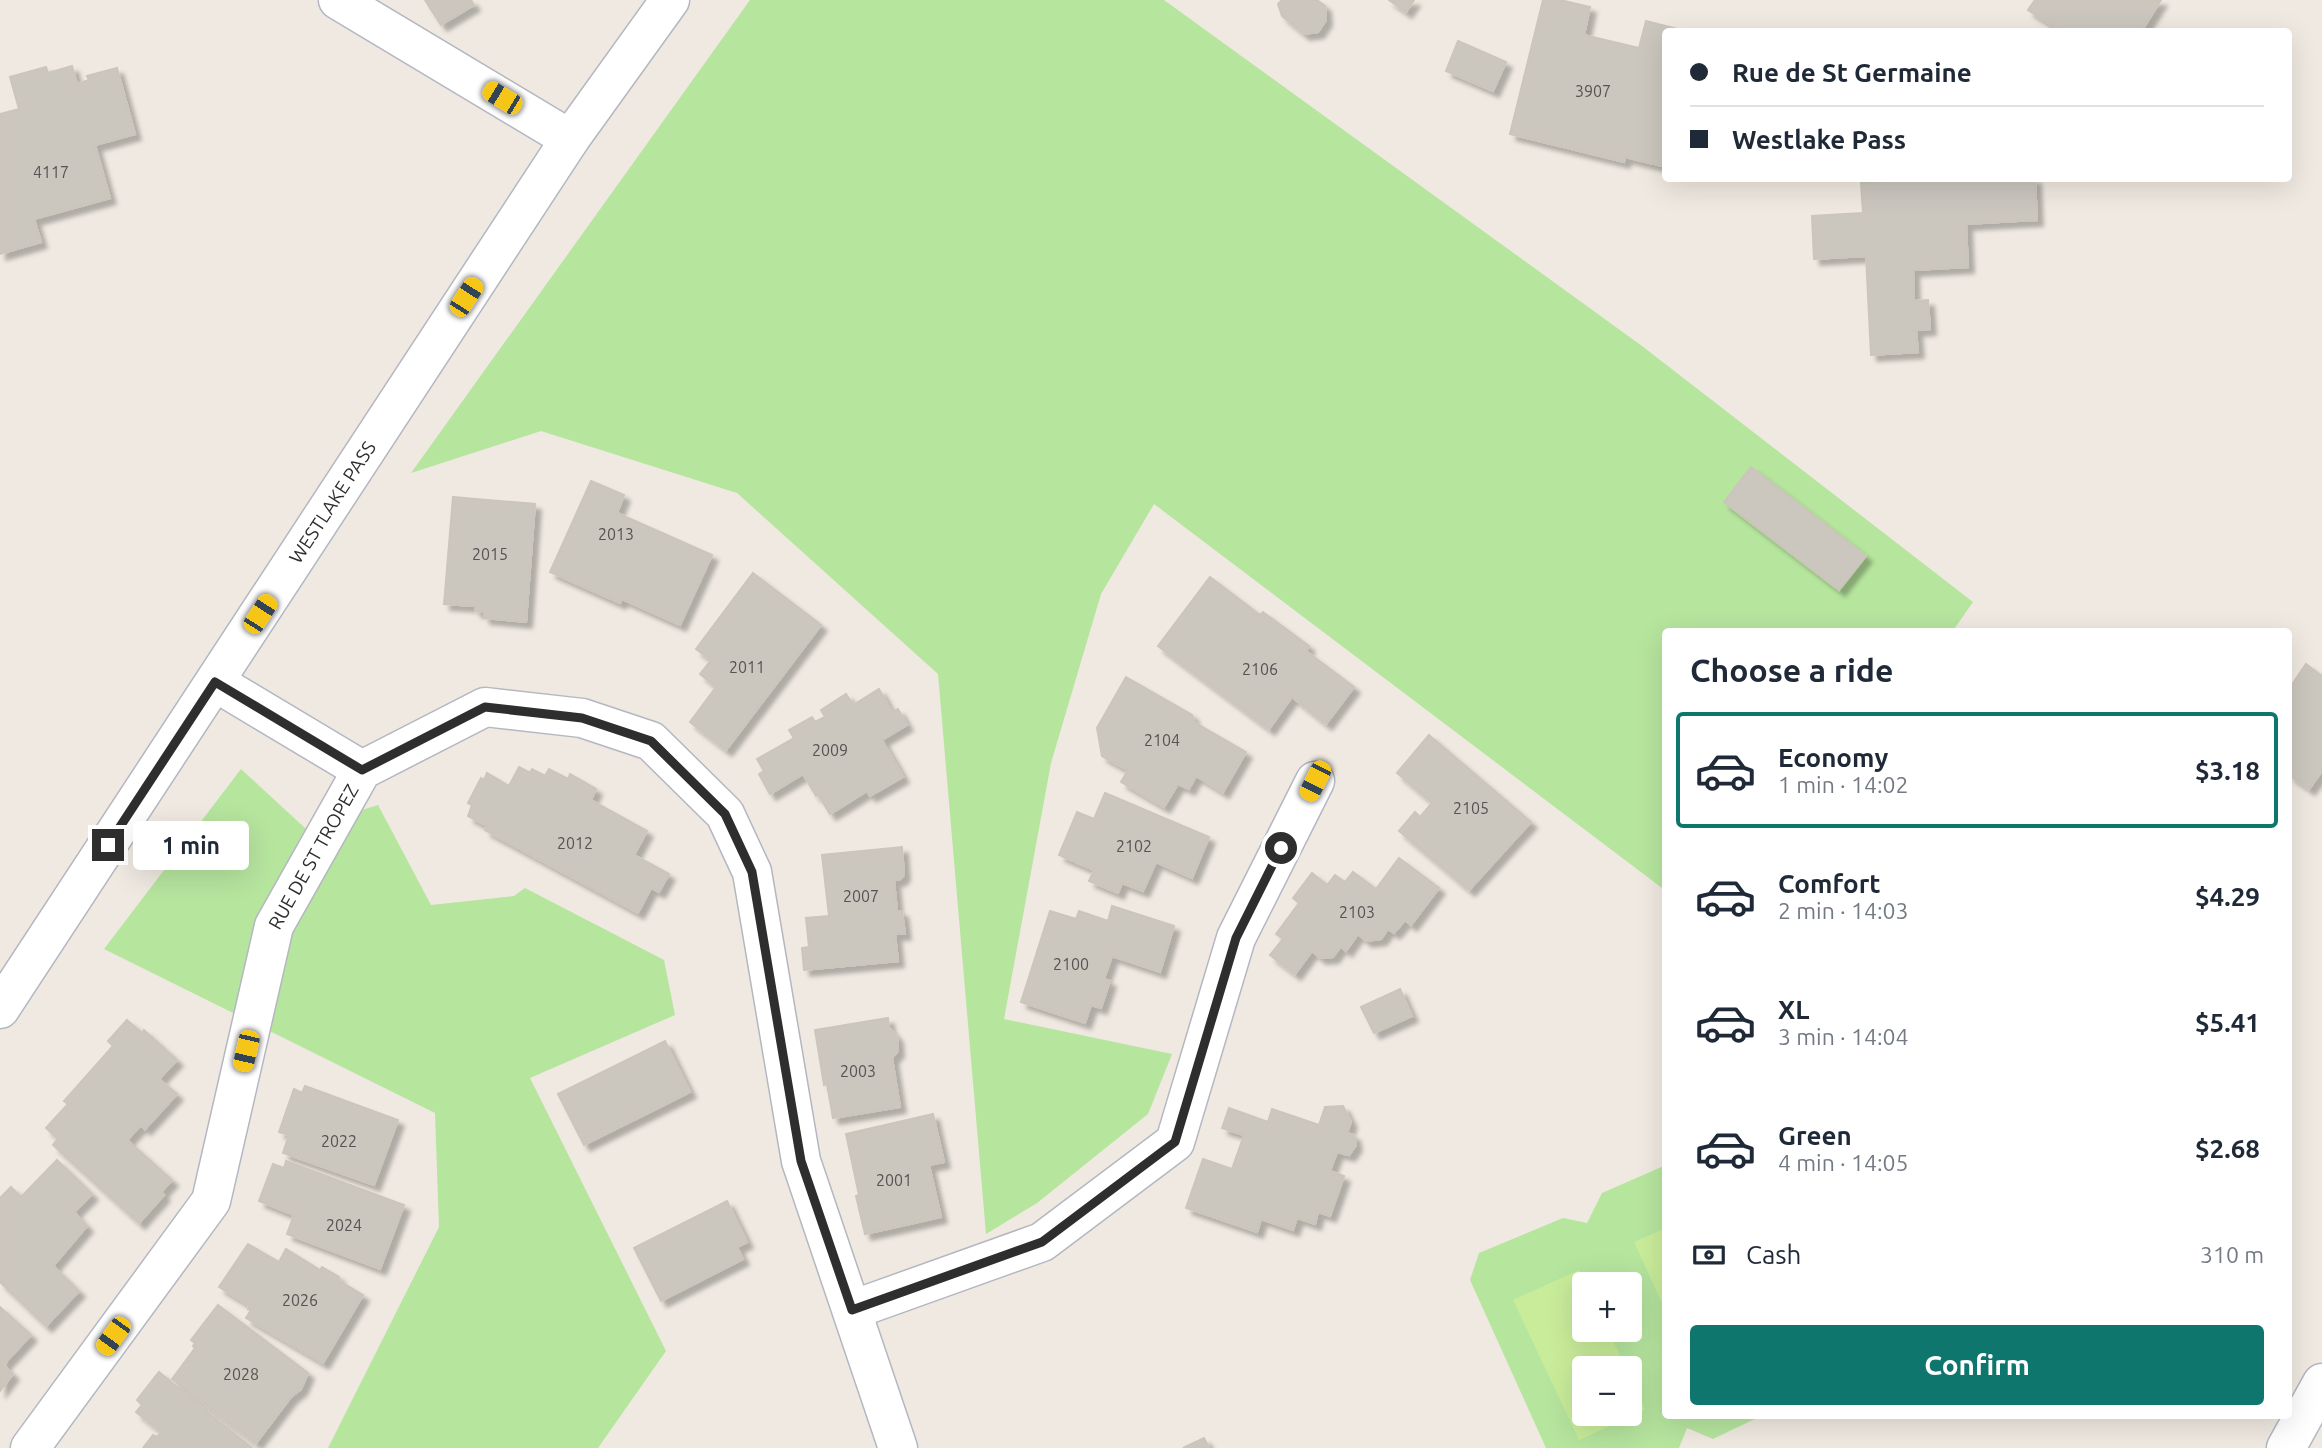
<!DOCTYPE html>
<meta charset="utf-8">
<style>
body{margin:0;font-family:Ubuntu,sans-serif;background:#f6f6f7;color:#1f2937;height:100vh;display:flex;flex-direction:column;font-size:26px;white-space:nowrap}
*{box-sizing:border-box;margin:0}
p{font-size:23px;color:#747a83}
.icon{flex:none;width:38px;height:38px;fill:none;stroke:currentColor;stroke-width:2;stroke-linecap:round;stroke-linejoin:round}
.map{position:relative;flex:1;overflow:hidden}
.panel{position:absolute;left:1662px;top:628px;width:630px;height:791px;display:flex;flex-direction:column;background:#fff;border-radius:7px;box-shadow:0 7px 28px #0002}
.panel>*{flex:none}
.banner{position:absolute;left:1662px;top:28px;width:630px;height:154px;border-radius:7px;box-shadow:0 7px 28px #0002;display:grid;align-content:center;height:154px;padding:0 28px;background:#fff}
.fabs{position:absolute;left:1572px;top:1272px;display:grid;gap:14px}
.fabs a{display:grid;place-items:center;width:70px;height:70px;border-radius:7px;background:#fff;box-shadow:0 7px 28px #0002;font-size:35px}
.end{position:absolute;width:32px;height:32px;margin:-16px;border:9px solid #2e2e2e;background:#fff;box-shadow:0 0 0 4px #fff}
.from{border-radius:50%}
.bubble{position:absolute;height:49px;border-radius:7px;background:#fff;box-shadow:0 7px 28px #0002;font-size:23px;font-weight:700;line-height:49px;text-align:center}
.car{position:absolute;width:21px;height:42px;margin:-21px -10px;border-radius:9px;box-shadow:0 0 5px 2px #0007;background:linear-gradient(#f5c518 24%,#345 0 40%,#f5c518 0 76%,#345 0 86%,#f5c518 0)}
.banner b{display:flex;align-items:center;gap:24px;height:66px;font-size:26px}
.banner b+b{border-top:2px solid #e0e1e3}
.banner i{width:18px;height:18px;background:#1f2937}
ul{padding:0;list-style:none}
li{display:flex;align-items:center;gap:21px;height:116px;margin:0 14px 10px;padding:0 14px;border:4px solid transparent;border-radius:7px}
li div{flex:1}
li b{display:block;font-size:26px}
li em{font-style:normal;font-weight:700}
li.active{border-color:#0f766e}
li>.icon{width:63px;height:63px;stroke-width:1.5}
h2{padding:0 28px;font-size:32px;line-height:84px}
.pay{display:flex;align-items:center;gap:18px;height:77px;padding:0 28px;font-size:26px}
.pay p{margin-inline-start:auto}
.button{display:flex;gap:14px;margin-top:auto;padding:14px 28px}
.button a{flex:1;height:80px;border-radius:7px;background:#0f766e;color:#fff;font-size:28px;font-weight:700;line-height:80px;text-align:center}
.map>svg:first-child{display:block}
.green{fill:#b6e59e;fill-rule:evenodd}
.pitch{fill:#c9ec9a}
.building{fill:#cbc7bf;stroke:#cbc5ba;stroke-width:2;filter:url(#shadow)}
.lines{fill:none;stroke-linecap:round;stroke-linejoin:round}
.minor-casing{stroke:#b4b7c1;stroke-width:41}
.minor{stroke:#fff;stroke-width:38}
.route{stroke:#2e2e2e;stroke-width:9}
.labels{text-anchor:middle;stroke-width:5;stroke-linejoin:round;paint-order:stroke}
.number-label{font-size:16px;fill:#555452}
.street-label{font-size:19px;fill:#2e2e2e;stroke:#fff}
</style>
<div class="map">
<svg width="2322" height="1448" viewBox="0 0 2322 1448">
<defs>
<filter id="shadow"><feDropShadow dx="6" dy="6" stdDeviation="2" flood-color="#0004"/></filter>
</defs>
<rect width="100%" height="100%" fill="#efe9e1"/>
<g class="green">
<polygon points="750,0 1164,0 1642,346 1973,602 1952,632 1666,632 1666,891 1154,504 1101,594 1051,763 1004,1019 1172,1054 1148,1114 1037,1203 986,1234 938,674 737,493 541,431 411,473"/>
<polygon points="241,769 305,828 378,805 431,905 514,896 525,888 664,960 675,1015 530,1078 666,1351 598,1448 328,1448 439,1227 435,1113 104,949"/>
<path d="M1666,1165V1416H1761L1713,1439L1687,1428L1679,1448H1546L1470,1280L1479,1253L1563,1218L1587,1223L1602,1193ZM1584,1284H1629V1330H1584ZM1584,1368H1629V1414H1584Z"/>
</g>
<g class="pitch">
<polygon points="1666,1228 1666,1312 1634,1242"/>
<polygon points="1579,1270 1586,1284 1584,1284 1584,1330 1608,1330 1626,1368 1584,1368 1584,1414 1629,1414 1629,1376 1645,1410 1579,1440 1513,1300"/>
</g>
<g class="building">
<polygon points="425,0 471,0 474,5 441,25"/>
<polygon points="1282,0 1317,0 1325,6 1326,20 1318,32 1304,34 1282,16 1278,4"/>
<polygon points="1389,0 1414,0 1406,12"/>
<polygon points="1543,0 1560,0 1590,7 1584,35 1639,48 1646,21 1689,32 1666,32 1666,167 1625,157 1624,162 1510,134"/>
<polygon points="2035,0 2161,0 2141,32 2054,32 2056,28 2028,10"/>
<polygon points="1458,41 1506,62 1493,91 1446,71"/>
<polygon points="72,66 77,84 89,80 87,76 117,68 135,134 95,145 110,198 34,219 41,242 0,254 0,114 19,109 10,77 46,67 48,73"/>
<polygon points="1891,178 2035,178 2037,220 1966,224 1968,267 1913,270 1914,301 1928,300 1930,329 1916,330 1918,352 1871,355 1866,256 1814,259 1812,216 1863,213 1861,183 1891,181"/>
<polygon points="1751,467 1866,556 1839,590 1724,502"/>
<polygon points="591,481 624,495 617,513 712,555 680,625 622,599 620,603 550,572"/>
<polygon points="453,497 535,504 526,622 484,618 484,612 475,611 475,606 444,604"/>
<polygon points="753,573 821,625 726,750 690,722 716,687 700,674 711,660 696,649"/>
<polygon points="1210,577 1260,615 1263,612 1309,646 1306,651 1354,687 1326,724 1292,697 1269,729 1158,646"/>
<polygon points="2306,664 2322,676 2322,771 2309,789 2289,775 2289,689"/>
<polygon points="1126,677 1192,715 1194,722 1246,752 1223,792 1196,776 1189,789 1178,784 1164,807 1121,782 1128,770 1102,756 1097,728"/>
<polygon points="879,689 892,712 898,709 907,725 882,740 903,777 870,796 867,791 830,814 818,794 816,796 803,774 770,794 759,774 764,771 757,759 794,738 789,730 812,717 815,722 825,717 821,710 846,694 853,705"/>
<polygon points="1429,735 1531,822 1469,890 1399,831 1415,812 1420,817 1432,803 1397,773"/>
<polygon points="519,767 530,773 532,769 545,776 549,769 568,779 570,774 596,789 591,800 647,831 634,855 669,874 659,892 651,888 638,913 485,830 487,826 468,816 472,805 468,803 481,778 484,780 487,773 509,786"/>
<polygon points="1105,793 1209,837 1192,878 1156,862 1143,891 1122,883 1118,893 1089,881 1094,870 1059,855 1077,812 1094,819"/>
<polygon points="902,847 904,875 899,880 894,880 897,911 902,911 905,934 895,934 898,961 804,970 802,948 809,947 806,918 829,916 822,855"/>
<polygon points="1399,858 1439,888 1411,925 1405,920 1394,933 1388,929 1381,939 1366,941 1358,934 1346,951 1341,946 1333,957 1320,958 1312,951 1295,974 1270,955 1283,939 1276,934 1299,903 1293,898 1312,873 1327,885 1335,875 1345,882 1353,872 1376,889"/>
<polygon points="1112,906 1174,926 1160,972 1112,956 1104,979 1110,981 1101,1008 1091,1005 1085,1023 1021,1002 1050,911 1076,919 1079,911 1108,921"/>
<polygon points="1400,989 1412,1016 1374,1033 1361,1007"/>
<polygon points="888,1018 889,1027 897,1037 898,1051 892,1058 900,1107 833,1118 827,1084 824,1085 815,1030"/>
<polygon points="127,1020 142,1033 144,1030 177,1060 159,1079 177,1094 145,1129 141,1125 127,1140 172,1180 161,1192 164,1195 139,1223 53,1145 58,1139 46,1128 68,1104 64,1101 113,1046 108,1041"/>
<polygon points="665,1041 690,1092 584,1145 558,1094"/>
<polygon points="305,1086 398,1120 374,1185 283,1153 289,1135 279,1132 294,1089 302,1093"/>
<polygon points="1343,1106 1351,1122 1347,1133 1354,1135 1356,1145 1349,1155 1337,1152 1330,1171 1344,1176 1330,1216 1318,1212 1315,1224 1297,1218 1293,1230 1261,1219 1257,1232 1186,1208 1203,1159 1232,1169 1244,1135 1222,1128 1229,1108 1268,1122 1272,1109 1319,1125 1325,1107"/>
<polygon points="933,1114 944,1162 929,1165 941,1217 865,1234 856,1196 859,1195 846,1134"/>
<polygon points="57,1160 92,1194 74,1212 87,1226 53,1266 79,1291 46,1326 0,1282 0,1198 11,1187 21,1197"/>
<polygon points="286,1161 404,1205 380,1269 287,1234 294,1215 259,1201 273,1164 284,1168"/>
<polygon points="727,1201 747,1242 737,1247 743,1259 661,1301 634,1248"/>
<polygon points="248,1244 279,1262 286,1249 320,1270 322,1267 339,1277 338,1280 363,1295 323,1363 246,1318 251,1310 248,1309 249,1305 219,1287"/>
<polygon points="218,1305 308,1373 301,1389 291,1397 256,1443 172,1379 195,1348 193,1346 195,1343 191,1340"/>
<polygon points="0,1307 31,1335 3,1365 13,1374 0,1391"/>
<polygon points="159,1372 252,1448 143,1448 153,1435 157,1437 161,1432 136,1412 142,1405 137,1400"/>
<polygon points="1204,1438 1209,1448 1183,1448"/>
</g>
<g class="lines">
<defs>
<g id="minor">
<polyline points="338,0 570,139"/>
<polyline points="215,682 362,770"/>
<path id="s1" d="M0,1009L570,139L670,0"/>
<polyline points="852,1310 1042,1242 1175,1142 1236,938 1315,781"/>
<path id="s2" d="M30,1448L211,1201L274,926L362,770L485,707L582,718L651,741L725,814L752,872L801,1161L898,1448"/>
<polyline points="2286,1448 2322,1383"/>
</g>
</defs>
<use href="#minor" class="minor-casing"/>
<use href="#minor" class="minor"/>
</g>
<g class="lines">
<polyline class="route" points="108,845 215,682 362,770 485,707 582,718 651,741 725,814 752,872 801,1161 852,1310 1042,1242 1175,1142 1236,938 1281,848"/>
</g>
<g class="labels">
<g class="number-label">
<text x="1593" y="97">3907</text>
<text x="51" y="178">4117</text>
<text x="616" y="540">2013</text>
<text x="490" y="560">2015</text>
<text x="747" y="673">2011</text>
<text x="1260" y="675">2106</text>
<text x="1162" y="746">2104</text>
<text x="830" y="756">2009</text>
<text x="1471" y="814">2105</text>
<text x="575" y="849">2012</text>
<text x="1134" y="852">2102</text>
<text x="861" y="902">2007</text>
<text x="1357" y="918">2103</text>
<text x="1071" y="970">2100</text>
<text x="858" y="1077">2003</text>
<text x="339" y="1147">2022</text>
<text x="894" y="1186">2001</text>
<text x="344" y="1231">2024</text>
<text x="300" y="1306">2026</text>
<text x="241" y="1380">2028</text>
</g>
<g class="street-label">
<text dy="7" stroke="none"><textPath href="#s1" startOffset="606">WESTLAKE PASS</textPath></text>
<text dy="7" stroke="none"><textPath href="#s2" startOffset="668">RUE DE ST TROPEZ</textPath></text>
</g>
</g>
</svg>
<div class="fabs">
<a>+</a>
<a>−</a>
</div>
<i class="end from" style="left:1281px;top:848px"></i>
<i class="end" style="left:108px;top:845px"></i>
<div class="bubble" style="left:133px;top:821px;width:116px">1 min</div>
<i class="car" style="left:502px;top:98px;rotate:301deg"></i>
<i class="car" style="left:466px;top:297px;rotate:33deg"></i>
<i class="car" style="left:260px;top:614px;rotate:33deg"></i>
<i class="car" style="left:1315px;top:781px;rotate:207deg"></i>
<i class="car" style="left:246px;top:1051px;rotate:193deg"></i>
<i class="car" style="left:113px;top:1336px;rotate:216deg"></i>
<div class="banner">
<b><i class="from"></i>Rue de St Germaine</b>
<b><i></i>Westlake Pass</b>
</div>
<section class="panel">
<h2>Choose a ride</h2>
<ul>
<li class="active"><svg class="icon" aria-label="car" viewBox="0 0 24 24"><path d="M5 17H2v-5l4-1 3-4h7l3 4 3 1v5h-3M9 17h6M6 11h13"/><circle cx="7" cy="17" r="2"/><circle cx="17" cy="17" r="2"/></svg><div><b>Economy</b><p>1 min · 14:02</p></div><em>$3.18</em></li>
<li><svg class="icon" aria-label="car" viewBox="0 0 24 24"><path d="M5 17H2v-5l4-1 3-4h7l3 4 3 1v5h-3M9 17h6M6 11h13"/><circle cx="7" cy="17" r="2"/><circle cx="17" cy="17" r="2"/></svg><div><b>Comfort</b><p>2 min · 14:03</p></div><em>$4.29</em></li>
<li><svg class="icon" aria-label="car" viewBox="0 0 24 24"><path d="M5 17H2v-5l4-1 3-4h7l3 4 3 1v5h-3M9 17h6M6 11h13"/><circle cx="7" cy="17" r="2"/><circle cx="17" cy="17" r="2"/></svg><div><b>XL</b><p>3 min · 14:04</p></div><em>$5.41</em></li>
<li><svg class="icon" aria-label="car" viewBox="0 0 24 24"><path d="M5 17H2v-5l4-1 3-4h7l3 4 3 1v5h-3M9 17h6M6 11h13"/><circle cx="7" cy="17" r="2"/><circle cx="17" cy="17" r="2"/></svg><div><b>Green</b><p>4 min · 14:05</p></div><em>$2.68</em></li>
</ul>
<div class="pay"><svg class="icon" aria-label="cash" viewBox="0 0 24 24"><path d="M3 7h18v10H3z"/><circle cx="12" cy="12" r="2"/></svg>Cash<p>310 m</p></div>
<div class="button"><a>Confirm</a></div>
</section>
</div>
